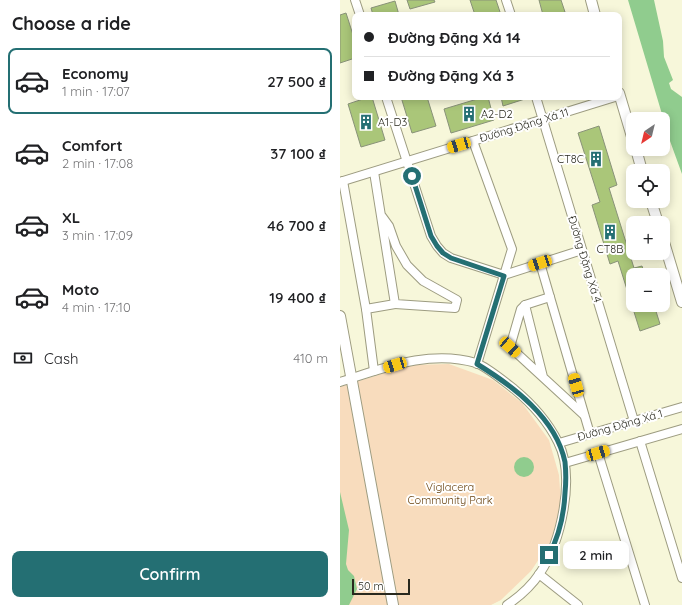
<!DOCTYPE html>
<meta charset="utf-8">
<style>
body{margin:0;font-family:Quicksand,sans-serif;background:#f2f2f2;color:#202124;height:100vh;display:flex;flex-direction:column;font-size:15px;white-space:nowrap}
*{box-sizing:border-box;margin:0}
p{font-size:13px;color:#757577}
.icon{flex:none;width:22px;height:22px;fill:none;stroke:currentColor;stroke-width:2;stroke-linecap:round;stroke-linejoin:round}
.map{position:relative;flex:1;overflow:hidden}
.panel{display:flex;flex-direction:column;background:#fff;width:340px}
.panel>*{flex:none}
.top-card{position:absolute;left:12px;top:12px;width:270px;height:88px;border-radius:8px;box-shadow:0 2px 10px #0003;display:grid;align-content:center;height:88px;padding:0 12px;background:#fff}
.needle{width:26px;rotate:215deg}
.tools{position:absolute;left:286px;top:112px;display:grid;gap:8px}
.tools a{display:grid;place-items:center;width:44px;height:44px;border-radius:8px;background:#fff;box-shadow:0 2px 10px #0003;font-size:20px}
.scale{position:absolute;left:12px;bottom:10px;width:58px;box-sizing:border-box;padding-left:4px;border:2px solid #29291e;border-top:0;font-size:11px;line-height:14px;white-space:nowrap;color:#29291e;-webkit-text-stroke:3px #fff;paint-order:stroke}
.end{position:absolute;width:18px;height:18px;margin:-9px;border:5px solid #246f73;background:#fff;box-shadow:0 0 0 2px #fff}
.from{border-radius:50%}
.bubble{position:absolute;height:28px;border-radius:8px;background:#fff;box-shadow:0 2px 10px #0003;font-size:13px;font-weight:600;line-height:28px;text-align:center}
.car{position:absolute;width:12px;height:24px;margin:-12px -6px;border-radius:5px;box-shadow:0 0 3px 1px #0007;background:linear-gradient(#f5c518 24%,#345 0 40%,#f5c518 0 76%,#345 0 86%,#f5c518 0)}
.top-card b{display:flex;align-items:center;gap:14px;height:38px;font-size:15px}
.top-card b+b{border-top:1px solid #e0e0e0}
.top-card i{width:10px;height:10px;background:#202124}
ul{padding:0;list-style:none}
li{display:flex;align-items:center;gap:12px;height:66px;margin:0 8px 6px;padding:0 4px;border:2px solid transparent;border-radius:8px}
li div{flex:1}
li b{display:block;font-size:15px}
li em{font-style:normal;font-weight:600}
li.active{border-color:#246f73}
li>.icon{width:36px;height:36px;stroke-width:1.5}
h2{padding:0 12px;font-size:18px;line-height:48px}
.pay{display:flex;align-items:center;gap:10px;height:44px;padding:0 12px;font-size:15px}
.pay p{margin-inline-start:auto}
.cta{display:flex;gap:8px;margin-top:auto;padding:8px 12px}
.cta a{flex:1;height:46px;border-radius:8px;background:#246f73;color:#fff;font-size:16px;font-weight:600;line-height:46px;text-align:center}
main{display:flex;flex:1;min-height:0}
.map>svg:first-child{display:block}
.green{fill:#f8dcbd}
.water{fill:#90cc8e}
.building{fill:#aac679;stroke:#899279}
.lines{fill:none;stroke-linecap:round;stroke-linejoin:round}
.minor-casing{stroke:#9d9c81;stroke-width:10}
.tertiary-casing{stroke:#9d9c81;stroke-width:12}
.minor{stroke:#fff;stroke-width:8}
.tertiary{stroke:#fff;stroke-width:10}
.route{stroke:#246f73;stroke-width:5}
.labels{text-anchor:middle;stroke-width:4;stroke-linejoin:round;paint-order:stroke}
.poi-label{font-size:11px;fill:#29291e;stroke:#fff;text-anchor:start}
.street-label{font-size:11px;fill:#29291e;stroke:#fff}
.park-label{font-size:11px;fill:#6b4512;stroke:#fff}
</style>
<main>
<section class="panel">
<h2>Choose a ride</h2>
<ul>
<li class="active"><svg class="icon" aria-label="car" viewBox="0 0 24 24"><path d="M5 17H2v-5l4-1 3-4h7l3 4 3 1v5h-3M9 17h6M6 11h13"/><circle cx="7" cy="17" r="2"/><circle cx="17" cy="17" r="2"/></svg><div><b>Economy</b><p>1 min · 17:07</p></div><em>27 500 ₫</em></li>
<li><svg class="icon" aria-label="car" viewBox="0 0 24 24"><path d="M5 17H2v-5l4-1 3-4h7l3 4 3 1v5h-3M9 17h6M6 11h13"/><circle cx="7" cy="17" r="2"/><circle cx="17" cy="17" r="2"/></svg><div><b>Comfort</b><p>2 min · 17:08</p></div><em>37 100 ₫</em></li>
<li><svg class="icon" aria-label="car" viewBox="0 0 24 24"><path d="M5 17H2v-5l4-1 3-4h7l3 4 3 1v5h-3M9 17h6M6 11h13"/><circle cx="7" cy="17" r="2"/><circle cx="17" cy="17" r="2"/></svg><div><b>XL</b><p>3 min · 17:09</p></div><em>46 700 ₫</em></li>
<li><svg class="icon" aria-label="car" viewBox="0 0 24 24"><path d="M5 17H2v-5l4-1 3-4h7l3 4 3 1v5h-3M9 17h6M6 11h13"/><circle cx="7" cy="17" r="2"/><circle cx="17" cy="17" r="2"/></svg><div><b>Moto</b><p>4 min · 17:10</p></div><em>19 400 ₫</em></li>
</ul>
<div class="pay"><svg class="icon" aria-label="cash" viewBox="0 0 24 24"><path d="M3 7h18v10H3z"/><circle cx="12" cy="12" r="2"/></svg>Cash<p>410 m</p></div>
<div class="cta"><a>Confirm</a></div>
</section>
<div class="map">
<svg width="342" height="605" viewBox="0 0 342 605">
<rect width="100%" height="100%" fill="#f7f7da"/>
<polygon class="green" points="109,364 153,380 182,403 209,440 219,475 221,505 211,541 191,571 161,600 151,605 0,605 0,387 70,365"/>
<g class="water">
<polygon points="288,0 314,0 323,41 324,57 333,80 329,83 331,89 342,97 342,174 330,141"/>
<circle cx="184" cy="467" r="10"/>
<polygon points="0,492 9,530 6,564 8,570 14,576 17,589 9,605 0,605"/>
</g>
<g class="building">
<polygon points="67,0 94,0 95,2 70,9"/>
<polygon points="130,0 156,0 161,15 135,15"/>
<polygon points="199,0 221,0 225,12 215,15 203,15"/>
<polygon points="55,1 59,15 33,15 31,8"/>
<polygon points="6,13 15,41 15,58 0,63 0,15"/>
<polygon points="29,97 32,97 45,140 21,147 8,104"/>
<polygon points="61,97 87,97 96,126 72,133"/>
<polygon points="144,97 148,97 154,120 111,133 104,109"/>
<polygon points="161,97 188,97 188,98 163,106"/>
<polygon points="259,126 277,185 269,188 294,268 302,266 305,275 293,275 293,305 314,305 320,324 300,331 278,261 270,264 252,205 260,202 238,133"/>
</g>
<g class="lines">
<defs>
<g id="minor">
<polyline points="15,0 20,15"/>
<polyline points="166,0 171,15"/>
<polyline points="46,97 91,236 97,246 103,253 111,258 164,275 242,250"/>
<polyline points="196,97 294,421"/>
<polyline points="133,141 172,249 137,364"/>
<polyline points="34,172 55,304 115,308 117,300 83,281 67,265 56,246 49,226 41,215"/>
<polyline points="3,181 26,309 34,371"/>
<polyline points="0,182 275,97"/>
<polyline points="200,263 250,434"/>
<polyline points="185,305 210,297"/>
<polyline points="26,309 55,304"/>
<polyline points="203,377 185,305 181,309 170,347 244,415"/>
<path d="M0,382C44,368 90,349 136,363C147,367 165,382 174,389C191,403 208,422 218,442C236,477 221,542 200,573C192,585 179,597 167,605"/>
<polyline points="300,441 342,578"/>
<polyline points="219,443 342,407"/>
<polyline points="258,453 305,605"/>
<polyline points="225,463 342,429"/>
<polyline points="199,574 238,605"/>
</g>
<g id="tertiary">
<polyline points="251,0 255,15"/>
<polyline points="279,93 293,140"/>
<polyline points="296,149 302,171"/>
<polyline points="311,201 318,223"/>
<polyline points="323,239 342,302"/>
<polyline points="0,316 53,605"/>
</g>
</defs>
<use href="#minor" class="minor-casing"/>
<use href="#tertiary" class="tertiary-casing"/>
<use href="#minor" class="minor"/>
<use href="#tertiary" class="tertiary"/>
</g>
<g class="lines">
<path class="route" d="M72,176L91,236L97,246L103,253L111,258L164,276L137,364C173,386 216,418 225,462C226,472 226,483 225,493C224,514 219,536 209,555"/>
</g>
<defs>
<symbol id="building-bare" viewBox="-9 -9 18 18"><path d="M-4-6H4V6H1V3H-1V6H-4ZM-2.5-4.3h1.7v1.8h-1.7ZM.8-4.3h1.7v1.8H.8ZM-2.5-1h1.7V.8h-1.7ZM.8-1h1.7V.8H.8Z" fill="#246f73" stroke="#fff" stroke-width="2.5" paint-order="stroke"/></symbol>
</defs>
<g fill-rule="evenodd">
<use href="#building-bare" x="118" y="103" width="22" height="22"/>
<use href="#building-bare" x="15" y="111" width="22" height="22"/>
<use href="#building-bare" x="245" y="148" width="22" height="22"/>
<use href="#building-bare" x="259" y="221" width="22" height="22"/>
</g>
<g class="labels">
<g class="poi-label">
<text x="141" y="118">A2-D2</text>
<text x="38" y="126">A1-D3</text>
<text x="244" y="163" text-anchor="end">CT8C</text>
<text x="270" y="253" text-anchor="middle">CT8B</text>
</g>
<g class="street-label">
<text transform="translate(184 125) rotate(-17)" y="4">Đường Đặng Xá 11</text>
<text transform="translate(245 259) rotate(73)" y="4">Đường Đặng Xá 4</text>
<text transform="translate(280 425) rotate(-16)" y="4">Đường Đặng Xá 1</text>
</g>
<g class="park-label">
<text x="110" y="491">Viglacera<tspan x="110" dy="13">Community Park</tspan></text>
</g>
</g>
</svg>
<div class="tools">
<a><svg class="needle" viewBox="-14 -14 28 28"><path d="M0-13l5 13h-10z" fill="#e53935"/><path d="M0 13l5-13h-10z" fill="#757577"/></svg></a>
<a><svg class="icon" aria-label="locate" viewBox="0 0 24 24"><circle cx="12" cy="12" r="6"/><path d="M12 2v4M12 18v4M2 12h4M18 12h4"/></svg></a>
<a>+</a>
<a>−</a>
</div>
<div class="scale">50 m</div>
<i class="end from" style="left:72px;top:176px"></i>
<i class="end" style="left:209px;top:555px"></i>
<div class="bubble" style="left:223px;top:541px;width:66px">2 min</div>
<i class="car" style="left:119px;top:145px;rotate:253deg"></i>
<i class="car" style="left:200px;top:263px;rotate:252deg"></i>
<i class="car" style="left:170px;top:347px;rotate:132deg"></i>
<i class="car" style="left:55px;top:365px;rotate:253deg"></i>
<i class="car" style="left:236px;top:385px;rotate:344deg"></i>
<i class="car" style="left:258px;top:453px;rotate:74deg"></i>
<div class="top-card">
<b><i class="from"></i>Đường Đặng Xá 14</b>
<b><i></i>Đường Đặng Xá 3</b>
</div>
</div>
</main>
